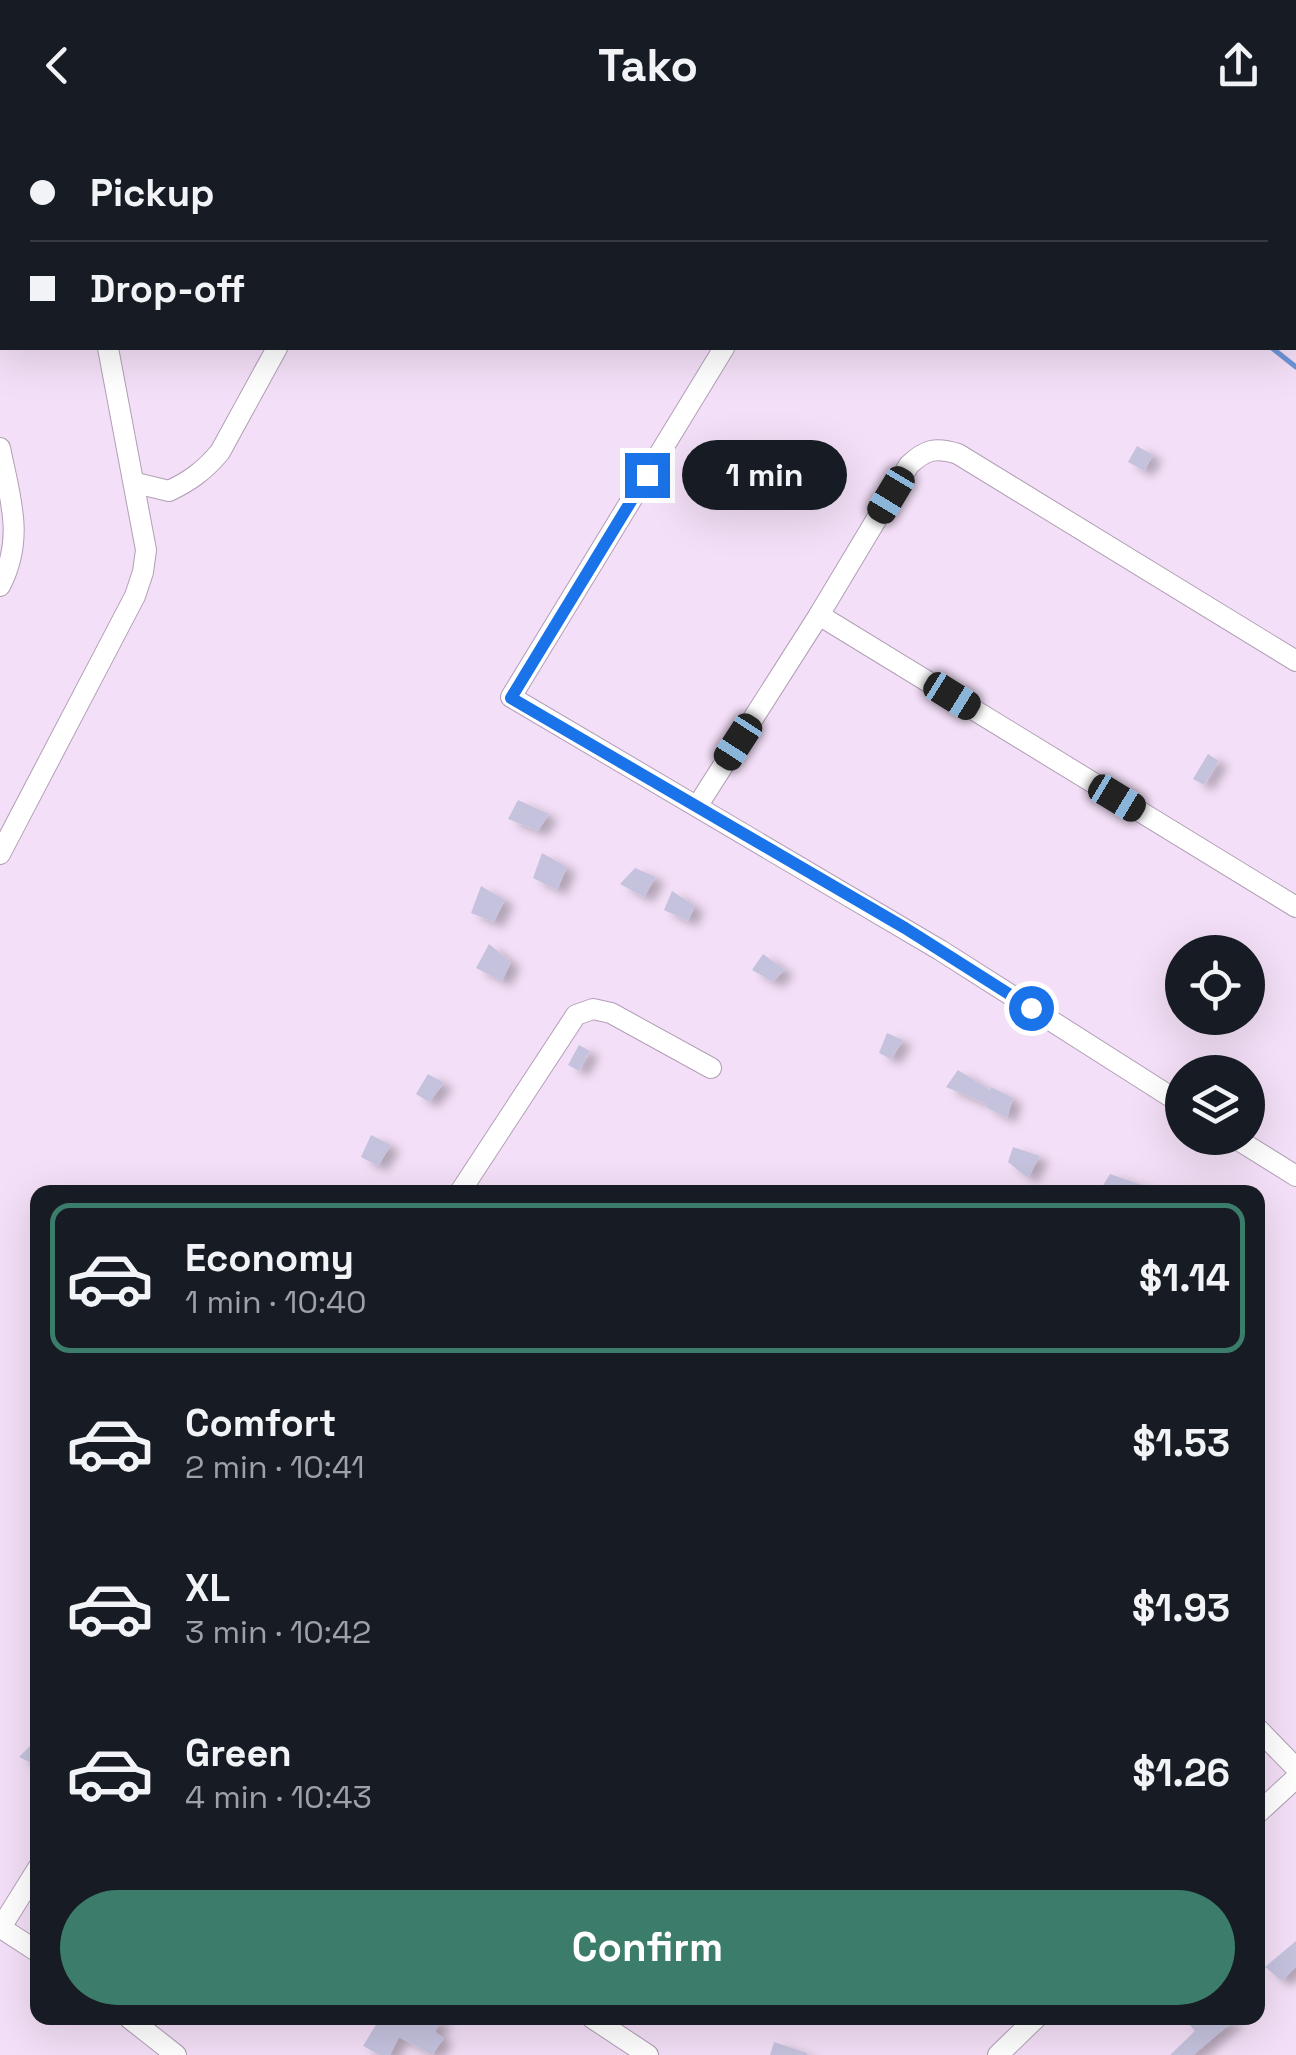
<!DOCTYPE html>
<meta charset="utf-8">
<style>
body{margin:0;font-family:"Space Grotesk",sans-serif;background:#20242c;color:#f1f3f6;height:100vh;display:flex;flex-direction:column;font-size:38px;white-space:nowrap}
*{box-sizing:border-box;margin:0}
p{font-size:32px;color:#9ea1a6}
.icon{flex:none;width:55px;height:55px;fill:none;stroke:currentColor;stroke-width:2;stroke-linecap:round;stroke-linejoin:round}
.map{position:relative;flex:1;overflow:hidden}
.sheet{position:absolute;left:30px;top:1055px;width:1235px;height:840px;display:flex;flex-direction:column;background:#171b24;border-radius:20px;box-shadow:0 10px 40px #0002}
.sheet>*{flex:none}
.top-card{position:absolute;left:0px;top:0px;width:1298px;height:220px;box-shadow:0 10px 40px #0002;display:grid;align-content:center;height:220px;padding:0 30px;background:#171b24}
.tools{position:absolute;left:1165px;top:805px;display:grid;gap:20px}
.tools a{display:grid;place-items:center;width:100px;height:100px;border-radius:50%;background:#171b24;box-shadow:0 10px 40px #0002;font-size:50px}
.end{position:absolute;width:45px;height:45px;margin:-22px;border:12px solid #1a73e8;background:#fff;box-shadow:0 0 0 5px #fff}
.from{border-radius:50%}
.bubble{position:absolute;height:70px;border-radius:35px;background:#171b24;box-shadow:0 10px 40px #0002;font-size:32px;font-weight:800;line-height:70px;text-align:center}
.car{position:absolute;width:30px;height:60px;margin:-30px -15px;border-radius:12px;box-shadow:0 0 8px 2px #0007;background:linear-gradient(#222 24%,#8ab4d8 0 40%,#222 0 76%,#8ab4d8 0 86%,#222 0)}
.top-card b{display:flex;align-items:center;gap:35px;height:95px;font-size:38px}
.top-card b+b{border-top:2px solid #363941}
.top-card i{width:25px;height:25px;background:#f1f3f6}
ul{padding:18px 0 0;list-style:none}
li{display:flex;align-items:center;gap:30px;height:150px;margin:0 20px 15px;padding:0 10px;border:5px solid transparent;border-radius:20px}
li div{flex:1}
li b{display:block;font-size:38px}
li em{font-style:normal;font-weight:800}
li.active{border-color:#3c7c6a}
li>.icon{width:90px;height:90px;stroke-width:1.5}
.cta{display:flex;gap:20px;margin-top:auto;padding:20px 30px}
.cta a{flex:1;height:115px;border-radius:60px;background:#3c7c6a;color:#fff;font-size:40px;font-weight:800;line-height:115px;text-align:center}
header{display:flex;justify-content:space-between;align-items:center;height:130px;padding:0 30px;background:#171b24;font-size:45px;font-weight:800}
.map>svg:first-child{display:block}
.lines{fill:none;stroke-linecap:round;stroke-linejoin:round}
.stream{stroke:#6e94d8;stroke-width:5}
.building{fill:#c5c2de;filter:url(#shadow)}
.minor-casing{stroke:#b29fb6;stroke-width:22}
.minor{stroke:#fff;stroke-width:20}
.route{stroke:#1a73e8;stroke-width:12}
</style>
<header><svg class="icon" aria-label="back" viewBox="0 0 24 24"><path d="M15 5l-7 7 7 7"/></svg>Tako<svg class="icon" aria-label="share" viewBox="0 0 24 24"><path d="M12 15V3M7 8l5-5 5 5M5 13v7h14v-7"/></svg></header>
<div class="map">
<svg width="1296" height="1925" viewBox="0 0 1296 1925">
<defs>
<filter id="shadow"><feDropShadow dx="9" dy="5.5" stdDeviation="5" flood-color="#0004"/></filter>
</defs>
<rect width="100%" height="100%" fill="#f3dff7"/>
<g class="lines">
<g class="stream">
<polyline points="945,0 950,2"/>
<polyline points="1272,218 1296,237"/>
</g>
</g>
<g class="building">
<polygon points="1137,316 1153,325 1144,341 1128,332"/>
<polygon points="1208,624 1219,631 1204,655 1193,649"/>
<polygon points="518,670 549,684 538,701 508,689"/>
<polygon points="542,723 567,737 557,760 533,748"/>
<polygon points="635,738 656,747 644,767 620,754"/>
<polygon points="481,756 505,770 494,792 471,783"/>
<polygon points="672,761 695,776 688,791 664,780"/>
<polygon points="489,814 511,832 502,851 476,838"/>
<polygon points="763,824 785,840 773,852 752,840"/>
<polygon points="887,903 903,910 891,929 879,923"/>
<polygon points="579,915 590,921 579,941 568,935"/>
<polygon points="958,940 990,960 991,957 1013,968 1007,988 986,977 987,974 946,957"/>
<polygon points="428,944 444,953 429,972 416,964"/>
<polygon points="371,1005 391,1015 378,1036 361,1027"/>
<polygon points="1013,1017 1040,1026 1028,1048 1008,1032"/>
<polygon points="1110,1044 1157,1060 1157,1062 1099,1062"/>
<polygon points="38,1608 38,1636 19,1627"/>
<polygon points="1296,1811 1296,1837 1282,1851 1265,1837"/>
<polygon points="380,1888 442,1888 435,1902 444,1908 432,1925 399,1907 390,1925 380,1925 363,1916"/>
<polygon points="1184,1888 1237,1888 1193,1925 1170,1925 1195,1901"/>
<polygon points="774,1912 807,1923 807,1925 770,1925"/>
</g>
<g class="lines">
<defs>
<g id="minor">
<polyline points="57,0 59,2"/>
<polyline points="390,0 390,2"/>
<polyline points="1212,0 1215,2"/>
<polyline points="223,2 225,0"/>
<polyline points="1295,40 1296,40"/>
<polyline points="724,218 511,567 940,820 1182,974"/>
<path d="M0,318C10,368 25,408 0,456"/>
<path d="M136,353L169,361C190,351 204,341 220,322L277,218"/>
<polyline points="819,485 1296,777"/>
<path d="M698,675L819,485L909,335C926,319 936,317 958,324L1296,531"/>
<polyline points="0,724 135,466 143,442 146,420 108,218"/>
<polyline points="1235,1008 1296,1046"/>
<polyline points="460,1062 576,885 593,879 611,883 711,938"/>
<polyline points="1258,1599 1296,1638"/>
<polyline points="1258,1683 1296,1648"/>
<polyline points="1,1798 38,1822"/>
<polyline points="0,1799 38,1738"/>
<polyline points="129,1888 176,1925"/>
<polyline points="592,1888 648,1925"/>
<polyline points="998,1925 1036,1888"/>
</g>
</defs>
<use href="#minor" class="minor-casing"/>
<use href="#minor" class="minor"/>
</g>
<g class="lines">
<polyline class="route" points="647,345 511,568 905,798 1031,878"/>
</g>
</svg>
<div class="tools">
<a><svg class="icon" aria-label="locate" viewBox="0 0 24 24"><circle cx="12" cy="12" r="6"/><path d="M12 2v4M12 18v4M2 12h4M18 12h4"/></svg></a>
<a><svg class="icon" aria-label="layers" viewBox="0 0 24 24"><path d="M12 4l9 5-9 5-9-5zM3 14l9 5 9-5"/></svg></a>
</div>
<i class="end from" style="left:1031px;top:878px"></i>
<i class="end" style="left:647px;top:345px"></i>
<div class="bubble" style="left:682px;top:310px;width:165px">1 min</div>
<i class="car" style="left:891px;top:365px;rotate:211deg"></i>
<i class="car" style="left:952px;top:566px;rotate:122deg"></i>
<i class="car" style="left:738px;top:612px;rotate:213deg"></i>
<i class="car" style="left:1117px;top:668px;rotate:121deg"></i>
<div class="top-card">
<b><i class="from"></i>Pickup</b>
<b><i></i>Drop-off</b>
</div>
<section class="sheet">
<ul>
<li class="active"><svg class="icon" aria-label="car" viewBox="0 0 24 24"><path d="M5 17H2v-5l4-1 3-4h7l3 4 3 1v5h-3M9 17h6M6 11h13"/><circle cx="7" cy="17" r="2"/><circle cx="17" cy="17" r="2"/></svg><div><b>Economy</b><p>1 min · 10:40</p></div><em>$1.14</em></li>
<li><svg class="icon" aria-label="car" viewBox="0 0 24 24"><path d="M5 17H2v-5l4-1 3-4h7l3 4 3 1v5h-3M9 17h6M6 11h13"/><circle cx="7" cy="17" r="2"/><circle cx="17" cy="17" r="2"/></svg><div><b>Comfort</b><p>2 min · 10:41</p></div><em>$1.53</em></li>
<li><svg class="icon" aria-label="car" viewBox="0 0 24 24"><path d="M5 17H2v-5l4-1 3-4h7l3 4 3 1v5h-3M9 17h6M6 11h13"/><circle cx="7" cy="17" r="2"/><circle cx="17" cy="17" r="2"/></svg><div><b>XL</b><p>3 min · 10:42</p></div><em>$1.93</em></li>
<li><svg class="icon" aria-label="car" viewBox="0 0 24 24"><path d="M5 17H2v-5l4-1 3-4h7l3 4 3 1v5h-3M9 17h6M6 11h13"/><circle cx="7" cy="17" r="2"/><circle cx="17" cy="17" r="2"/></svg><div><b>Green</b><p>4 min · 10:43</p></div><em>$1.26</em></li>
</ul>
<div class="cta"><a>Confirm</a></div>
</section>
</div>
